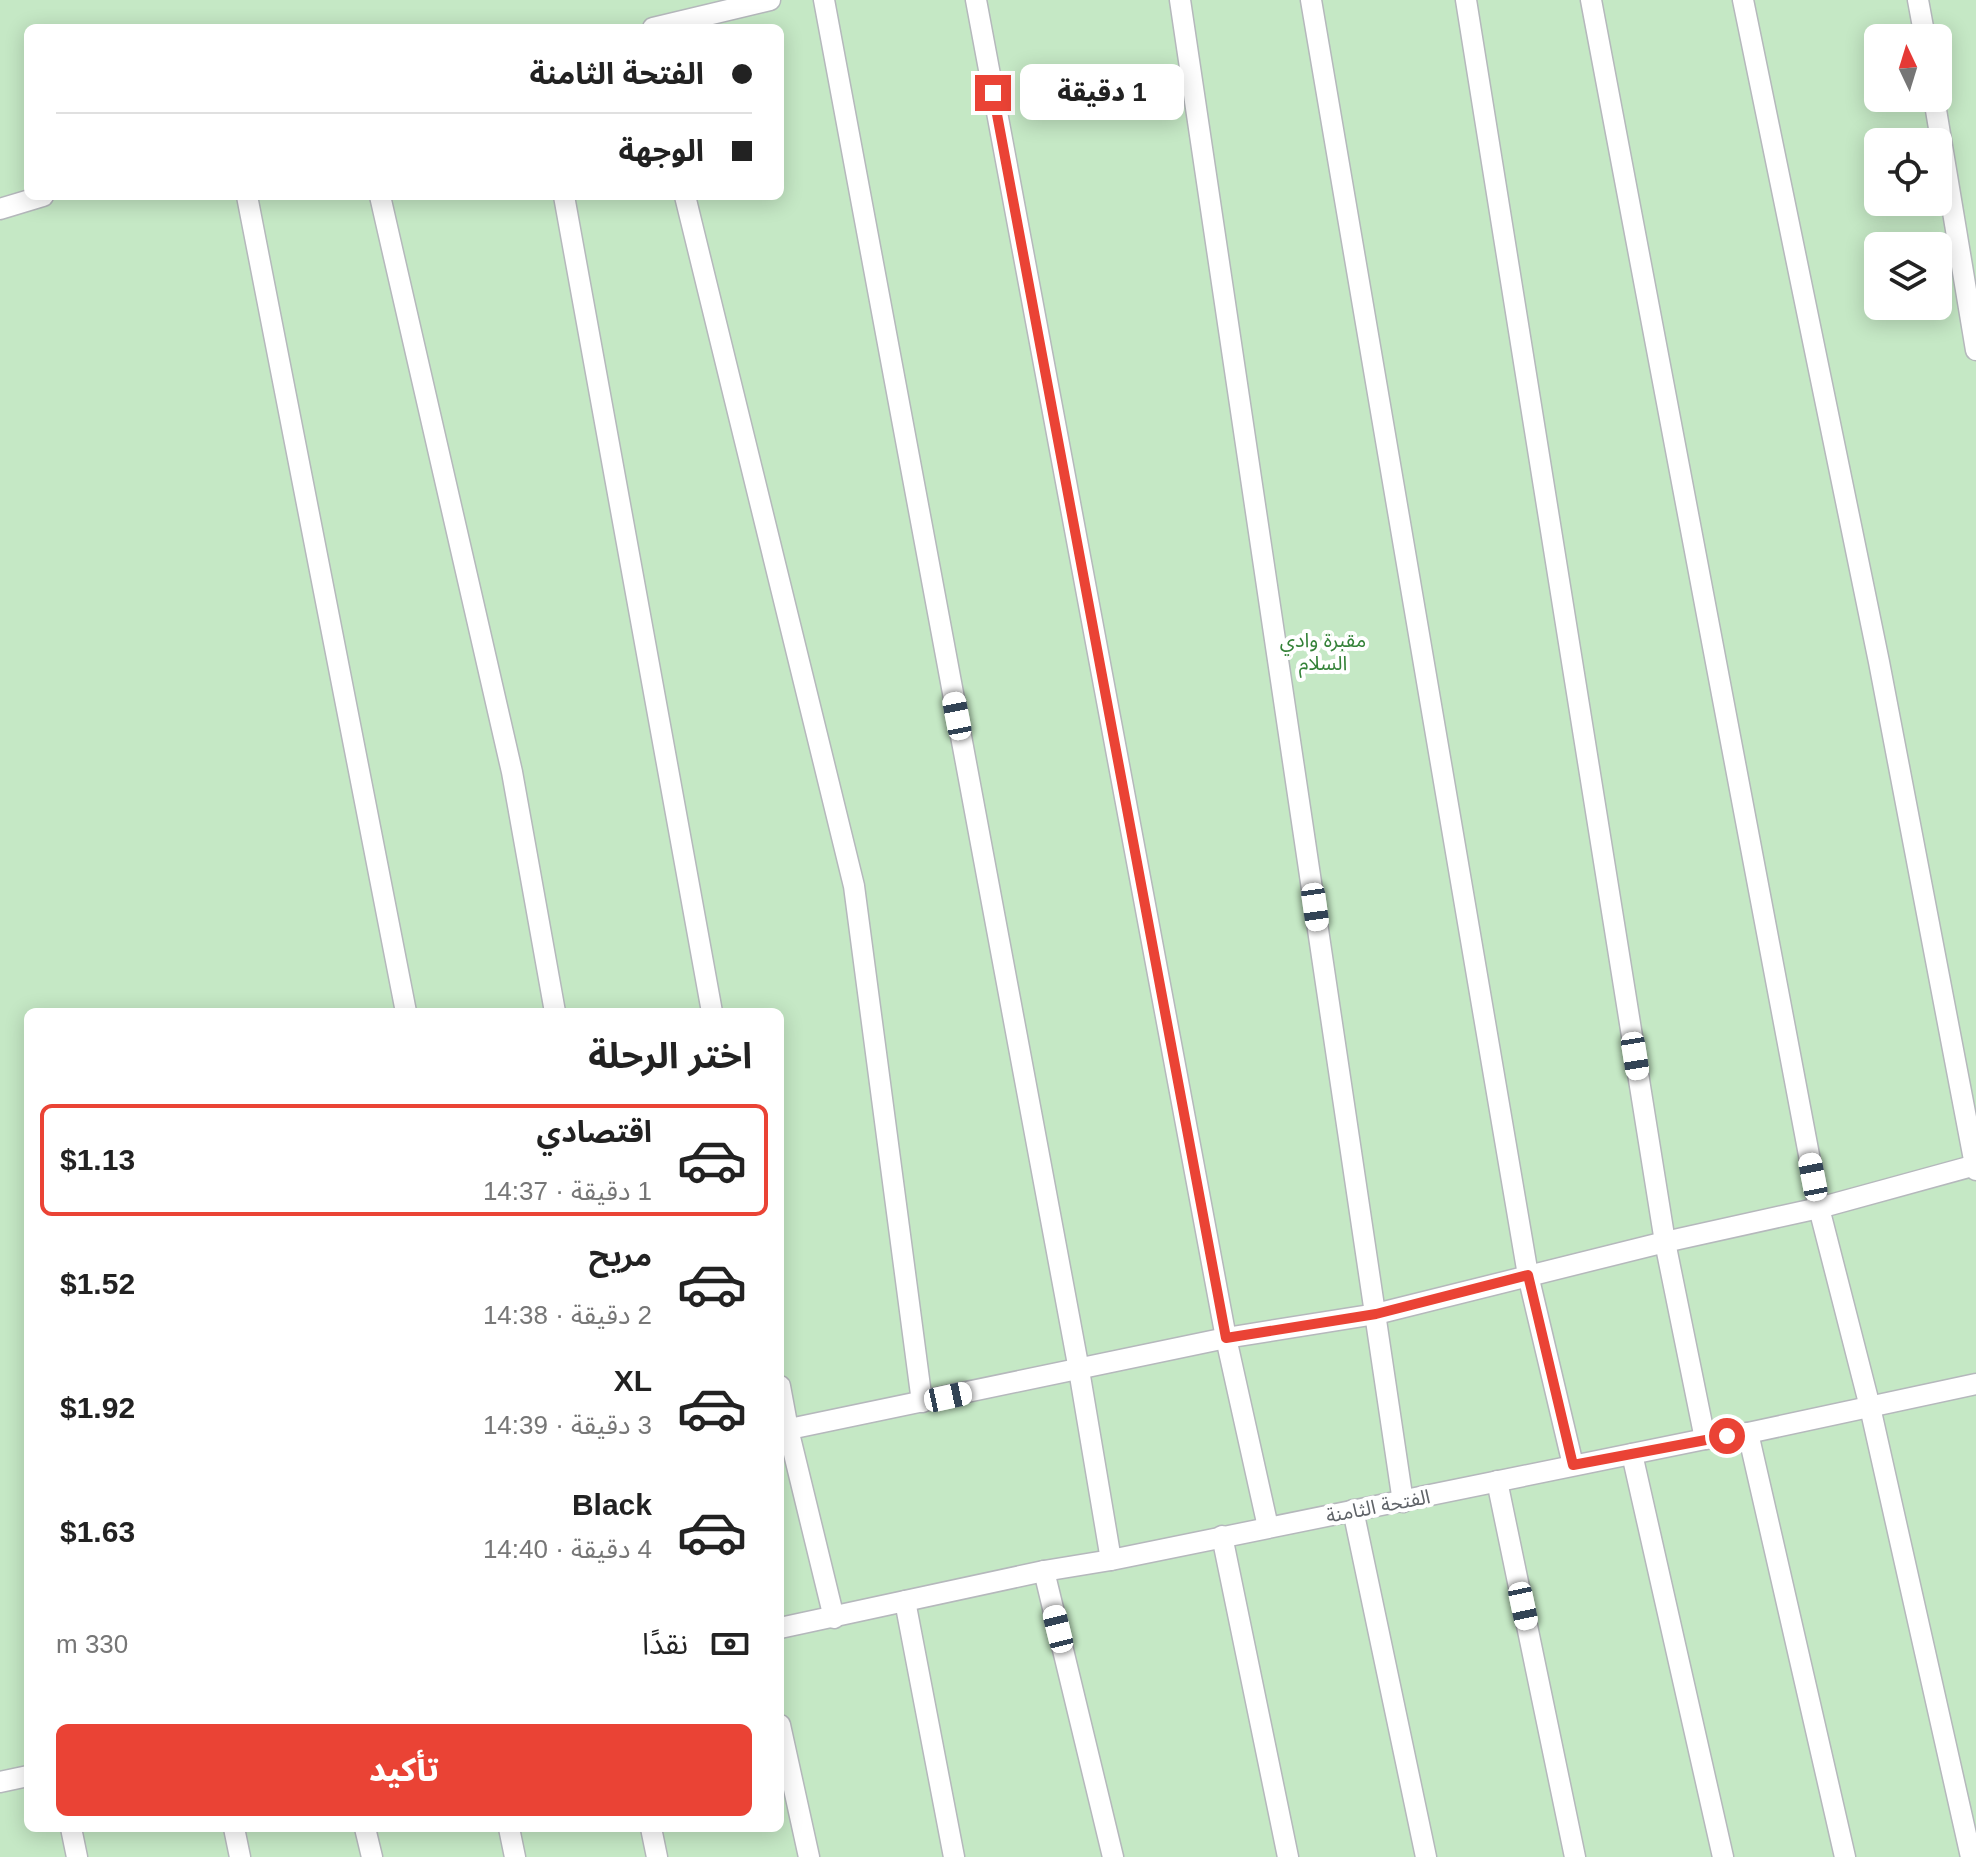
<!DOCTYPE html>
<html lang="ar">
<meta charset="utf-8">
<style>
body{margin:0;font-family:Helvetica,"Noto Sans Arabic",sans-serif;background:#f6f6f6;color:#222;direction:rtl;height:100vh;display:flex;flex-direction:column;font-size:30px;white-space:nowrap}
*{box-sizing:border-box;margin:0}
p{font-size:26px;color:#767676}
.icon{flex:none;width:44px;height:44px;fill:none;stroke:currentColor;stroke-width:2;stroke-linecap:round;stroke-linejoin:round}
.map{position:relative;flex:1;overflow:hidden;direction:ltr}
.sheet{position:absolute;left:24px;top:1008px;width:760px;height:824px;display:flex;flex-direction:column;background:#fff;border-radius:12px;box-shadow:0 4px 20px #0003;direction:rtl}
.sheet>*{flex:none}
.guide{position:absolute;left:24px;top:24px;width:760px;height:176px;border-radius:12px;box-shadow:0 4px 20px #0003;direction:rtl;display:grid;align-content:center;height:176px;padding:0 32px;background:#fff}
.needle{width:52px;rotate:356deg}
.fabs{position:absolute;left:1864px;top:24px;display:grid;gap:16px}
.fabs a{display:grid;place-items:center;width:88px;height:88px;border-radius:12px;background:#fff;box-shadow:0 4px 20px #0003;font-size:40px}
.end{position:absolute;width:36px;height:36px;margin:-18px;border:10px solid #ea4335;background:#fff;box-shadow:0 0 0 4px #fff}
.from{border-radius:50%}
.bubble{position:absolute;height:56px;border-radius:12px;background:#fff;box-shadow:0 4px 20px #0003;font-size:26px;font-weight:800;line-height:56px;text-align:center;direction:rtl}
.car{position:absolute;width:24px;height:48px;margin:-24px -12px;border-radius:10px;box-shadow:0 0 6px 2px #0007;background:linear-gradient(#fff 24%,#345 0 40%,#fff 0 76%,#345 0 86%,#fff 0)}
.guide b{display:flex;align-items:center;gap:28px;height:76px;font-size:30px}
.guide b+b{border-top:2px solid #e0e0e0}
.guide i{width:20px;height:20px;background:#222}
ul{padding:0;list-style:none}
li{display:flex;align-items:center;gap:24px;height:112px;margin:0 16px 12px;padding:0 16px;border:4px solid transparent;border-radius:12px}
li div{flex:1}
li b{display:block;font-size:30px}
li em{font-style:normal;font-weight:800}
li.active{border-color:#ea4335}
li>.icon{width:72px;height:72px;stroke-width:1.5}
h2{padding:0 32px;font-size:36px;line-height:96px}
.pay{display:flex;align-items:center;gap:20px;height:88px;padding:0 32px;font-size:30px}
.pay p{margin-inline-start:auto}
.action{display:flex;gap:16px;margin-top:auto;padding:16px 32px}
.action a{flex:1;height:92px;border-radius:12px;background:#ea4335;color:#fff;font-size:32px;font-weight:800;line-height:92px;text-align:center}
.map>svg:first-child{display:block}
.green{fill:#c5e8c5;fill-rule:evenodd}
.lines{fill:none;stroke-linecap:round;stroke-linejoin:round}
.lane-casing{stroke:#b5b8bc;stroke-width:23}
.lane{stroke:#fff;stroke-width:20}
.route{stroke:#ea4335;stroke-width:10}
.labels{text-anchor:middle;stroke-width:8;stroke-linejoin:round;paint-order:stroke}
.park-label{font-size:20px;fill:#348238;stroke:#fff}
.street-label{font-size:20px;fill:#5f6368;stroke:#fff}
</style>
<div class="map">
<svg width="1976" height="1857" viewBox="0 0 1976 1857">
<rect width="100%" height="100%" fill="#f1efe8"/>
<path class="green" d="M0,0H1976V1857H0ZM28,28H780V196H28ZM1878,38H1938V98H1878ZM1878,142H1938V202H1878ZM1878,246H1938V306H1878ZM28,1012H780V1828H28Z"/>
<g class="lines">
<defs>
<g id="lane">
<polyline points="824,0 1079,1370 1111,1560"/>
<polyline points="976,0 1226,1338 1268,1527"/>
<polyline points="1180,0 1403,1502"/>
<polyline points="1311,0 1528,1275 1573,1465"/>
<polyline points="1466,0 1665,1242 1705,1439"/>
<polyline points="1591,0 1819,1208 1870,1407 1971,1857"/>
<polyline points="1743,0 1879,662 1976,1170"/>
<polyline points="1918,0 1925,38"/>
<polyline points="653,28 770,0"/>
<polyline points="1934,98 1976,350"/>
<polyline points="247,196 406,1012"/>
<polyline points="380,196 512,772 555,1012"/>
<polyline points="564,196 712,1012"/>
<polyline points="685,196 854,886 922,1402"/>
<polyline points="0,209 43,196"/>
<polyline points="780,1386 788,1429 834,1618"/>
<polyline points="780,1431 1226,1338 1376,1314 1665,1242 1819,1208 1976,1165"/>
<polyline points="1748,1433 1845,1857"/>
<polyline points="1632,1454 1723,1857"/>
<polyline points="1497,1481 1575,1857"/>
<polyline points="1353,1510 1426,1857"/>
<polyline points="1222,1536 1288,1857"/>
<polyline points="1044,1571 1113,1857"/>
<polyline points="905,1601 954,1857"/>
<polyline points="780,1628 1044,1571 1111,1560 1705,1439 1748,1433 1976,1384"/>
<polyline points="780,1725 809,1857"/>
<polyline points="0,1782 28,1776"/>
<polyline points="71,1828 77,1857"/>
<polyline points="234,1828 240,1857"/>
<polyline points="365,1828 372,1857"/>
<polyline points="509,1828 515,1857"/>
<polyline points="651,1828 657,1857"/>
</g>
</defs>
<use href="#lane" class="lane-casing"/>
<use href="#lane" class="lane"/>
</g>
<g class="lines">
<polyline class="route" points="993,93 1226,1338 1376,1314 1528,1275 1573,1465 1727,1436"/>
</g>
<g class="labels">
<g class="park-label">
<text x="1323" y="647">مقبرة وادي<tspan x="1323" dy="23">السلام</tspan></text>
</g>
<g class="street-label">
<text transform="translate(1378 1506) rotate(-11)" y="7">الفتحة الثامنة</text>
</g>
</g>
</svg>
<div class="fabs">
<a><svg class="needle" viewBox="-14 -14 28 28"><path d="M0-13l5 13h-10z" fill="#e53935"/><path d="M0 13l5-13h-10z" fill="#767676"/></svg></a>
<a><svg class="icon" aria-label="locate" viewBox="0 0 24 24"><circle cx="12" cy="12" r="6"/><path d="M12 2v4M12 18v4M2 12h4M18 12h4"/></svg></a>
<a><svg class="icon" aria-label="layers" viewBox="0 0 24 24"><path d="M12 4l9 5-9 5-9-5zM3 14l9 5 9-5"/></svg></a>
</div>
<i class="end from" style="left:1727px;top:1436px"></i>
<i class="end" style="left:993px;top:93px"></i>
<div class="bubble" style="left:1020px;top:64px;width:164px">1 دقيقة</div>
<i class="car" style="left:957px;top:716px;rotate:349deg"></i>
<i class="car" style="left:1315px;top:907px;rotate:172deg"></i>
<i class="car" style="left:1635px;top:1056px;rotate:171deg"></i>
<i class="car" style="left:1813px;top:1177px;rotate:349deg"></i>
<i class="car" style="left:948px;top:1397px;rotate:78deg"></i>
<i class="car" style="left:1523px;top:1606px;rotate:168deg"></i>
<i class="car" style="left:1058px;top:1629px;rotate:346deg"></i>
<div class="guide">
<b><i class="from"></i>الفتحة الثامنة</b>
<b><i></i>الوجهة</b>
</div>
<section class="sheet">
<h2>اختر الرحلة</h2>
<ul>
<li class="active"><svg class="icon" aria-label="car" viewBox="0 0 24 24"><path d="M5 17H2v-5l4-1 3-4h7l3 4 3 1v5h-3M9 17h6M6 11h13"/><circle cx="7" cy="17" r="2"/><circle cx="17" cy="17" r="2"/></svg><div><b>اقتصادي</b><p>1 دقيقة · 14:37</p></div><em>$1.13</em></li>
<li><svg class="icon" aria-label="car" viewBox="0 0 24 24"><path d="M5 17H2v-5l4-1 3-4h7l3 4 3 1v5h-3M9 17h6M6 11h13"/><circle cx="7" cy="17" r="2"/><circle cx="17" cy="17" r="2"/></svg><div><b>مريح</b><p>2 دقيقة · 14:38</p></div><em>$1.52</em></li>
<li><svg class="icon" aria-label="car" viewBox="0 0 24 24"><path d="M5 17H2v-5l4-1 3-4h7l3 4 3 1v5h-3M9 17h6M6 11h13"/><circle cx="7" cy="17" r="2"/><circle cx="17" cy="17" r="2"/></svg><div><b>XL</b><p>3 دقيقة · 14:39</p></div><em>$1.92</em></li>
<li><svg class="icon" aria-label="car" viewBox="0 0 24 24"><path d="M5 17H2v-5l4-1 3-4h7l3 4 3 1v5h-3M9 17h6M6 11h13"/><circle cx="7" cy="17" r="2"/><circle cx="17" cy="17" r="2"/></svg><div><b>Black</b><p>4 دقيقة · 14:40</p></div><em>$1.63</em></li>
</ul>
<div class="pay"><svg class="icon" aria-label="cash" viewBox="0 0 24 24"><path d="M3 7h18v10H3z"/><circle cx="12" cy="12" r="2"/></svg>نقدًا<p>330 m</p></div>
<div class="action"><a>تأكيد</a></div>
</section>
</div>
